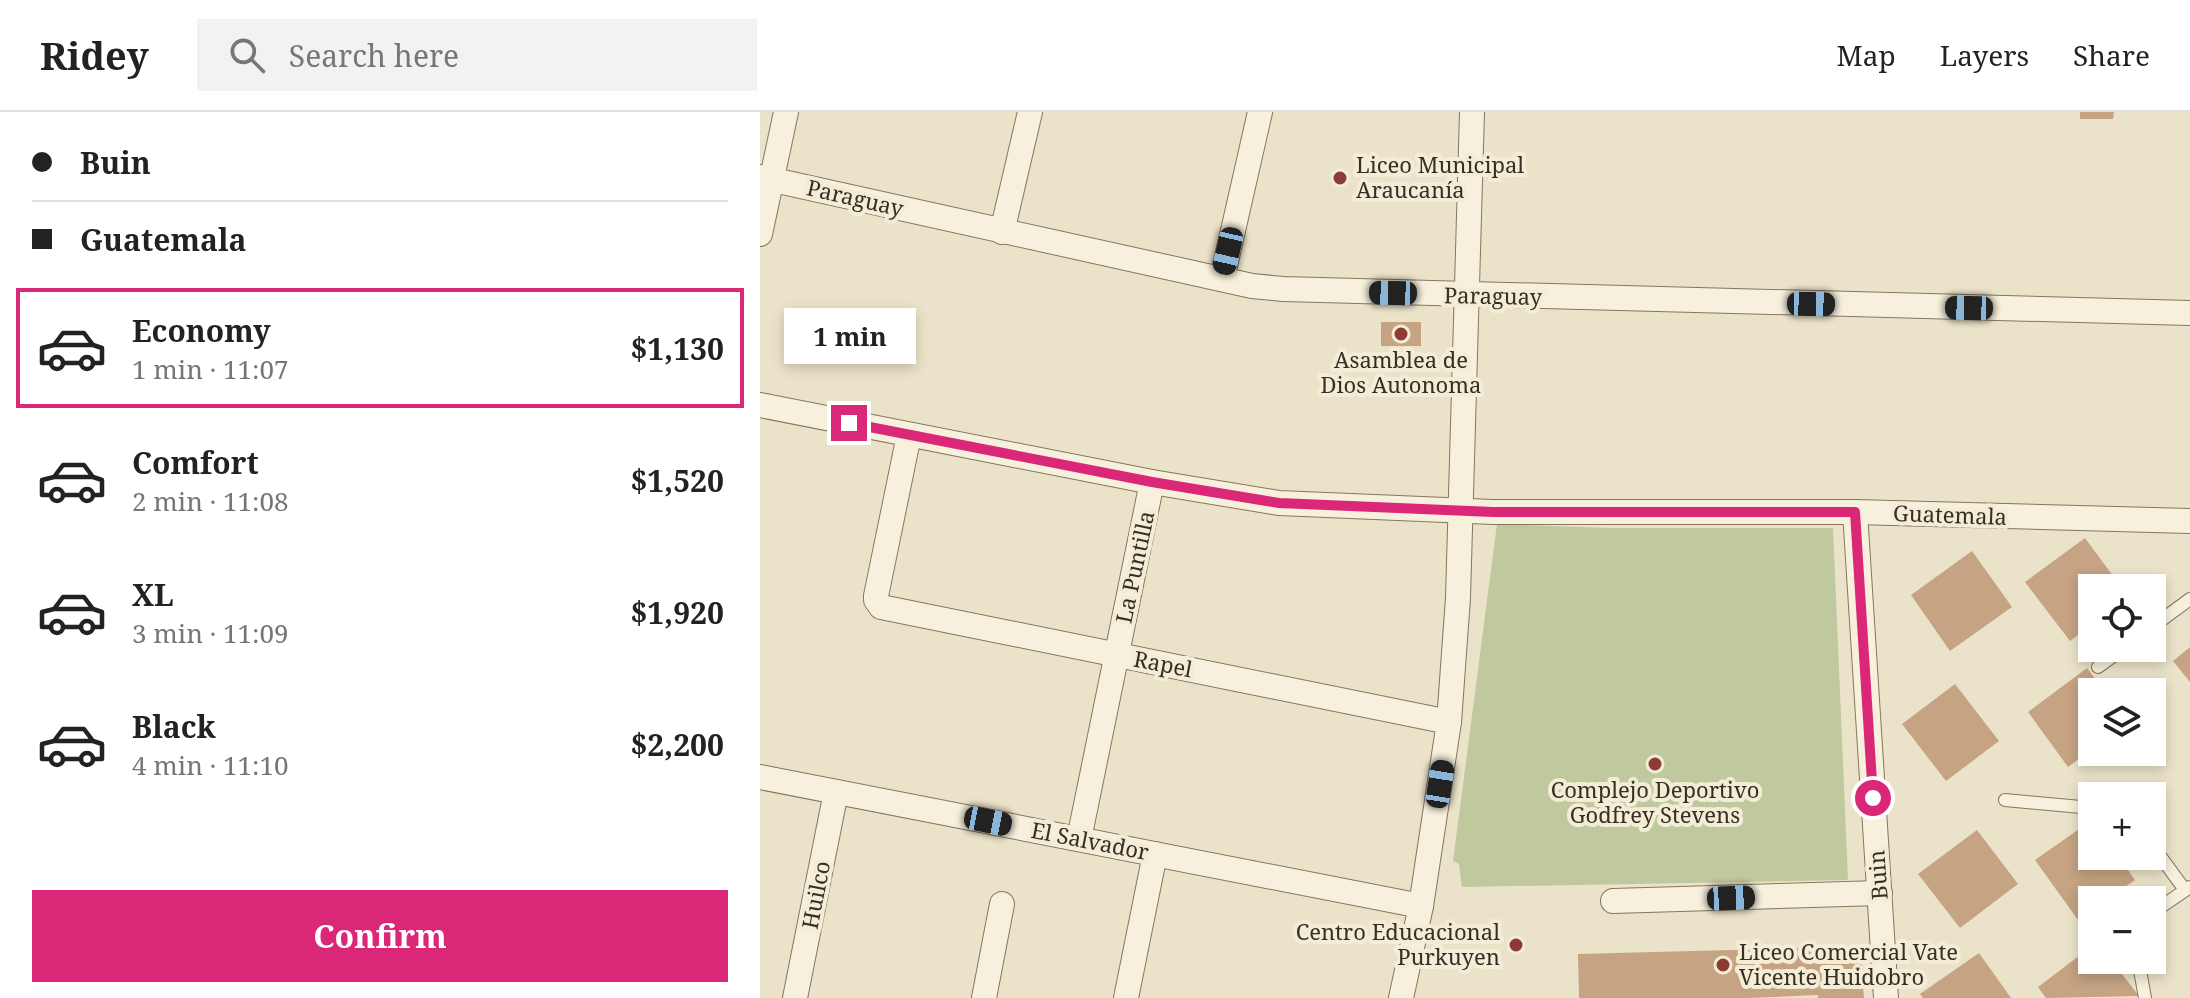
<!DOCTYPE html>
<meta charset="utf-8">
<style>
body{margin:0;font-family:"Noto Serif",serif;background:#f2f2f2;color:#222;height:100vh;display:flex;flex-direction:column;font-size:30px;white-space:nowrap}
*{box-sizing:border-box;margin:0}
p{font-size:26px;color:#767676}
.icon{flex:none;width:44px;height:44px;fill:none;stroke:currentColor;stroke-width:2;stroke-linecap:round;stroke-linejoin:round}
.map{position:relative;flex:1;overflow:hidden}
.sheet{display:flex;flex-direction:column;background:#fff;width:760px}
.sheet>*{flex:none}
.banner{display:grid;align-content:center;height:176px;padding:0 32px;background:#fff}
.tools{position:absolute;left:1318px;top:462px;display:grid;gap:16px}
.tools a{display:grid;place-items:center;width:88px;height:88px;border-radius:0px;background:#fff;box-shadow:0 4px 12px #0003;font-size:40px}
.end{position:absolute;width:36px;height:36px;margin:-18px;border:10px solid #db2777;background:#fff;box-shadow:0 0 0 4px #fff}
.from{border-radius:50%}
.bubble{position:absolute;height:56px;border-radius:0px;background:#fff;box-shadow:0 4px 12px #0003;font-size:26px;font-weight:700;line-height:56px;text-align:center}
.car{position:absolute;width:24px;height:48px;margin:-24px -12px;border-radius:10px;box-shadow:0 0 6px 2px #0007;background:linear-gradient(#222 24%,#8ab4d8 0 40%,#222 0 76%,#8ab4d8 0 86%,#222 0)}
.banner b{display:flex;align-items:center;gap:28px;height:76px;font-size:30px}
.banner b+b{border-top:2px solid #e0e0e0}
.banner i{width:20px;height:20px;background:#222}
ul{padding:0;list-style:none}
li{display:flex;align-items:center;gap:24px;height:120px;margin:0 16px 12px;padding:0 16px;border:4px solid transparent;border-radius:0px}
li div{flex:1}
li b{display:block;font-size:30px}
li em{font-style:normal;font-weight:700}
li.active{border-color:#db2777}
li>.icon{width:72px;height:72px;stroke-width:1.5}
.action{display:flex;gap:16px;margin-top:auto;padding:16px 32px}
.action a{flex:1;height:92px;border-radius:0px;background:#db2777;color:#fff;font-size:32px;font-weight:700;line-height:92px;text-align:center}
header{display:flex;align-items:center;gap:48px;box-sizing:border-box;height:112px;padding:0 40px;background:#fff;border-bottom:2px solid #e0e0e0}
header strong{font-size:38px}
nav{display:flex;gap:44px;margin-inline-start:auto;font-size:28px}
.search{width:560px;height:72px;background:#f2f2f2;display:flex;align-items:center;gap:20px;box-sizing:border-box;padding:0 28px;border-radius:0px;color:#767676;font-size:30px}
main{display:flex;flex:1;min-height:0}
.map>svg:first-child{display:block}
.green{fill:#c0c89e}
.building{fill:#c5a383}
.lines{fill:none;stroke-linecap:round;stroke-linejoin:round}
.service-casing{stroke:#86765f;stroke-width:14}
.minor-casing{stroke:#86765f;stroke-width:26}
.service{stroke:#f6f0dc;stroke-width:12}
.minor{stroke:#f6f0dc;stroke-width:24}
.route{stroke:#db2777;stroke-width:10}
.poi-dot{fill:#8f3b35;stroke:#f3edd8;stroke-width:3}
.labels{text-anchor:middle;stroke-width:8;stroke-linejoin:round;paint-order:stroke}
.poi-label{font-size:22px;fill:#382e21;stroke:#f3edd8;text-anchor:start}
.street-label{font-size:22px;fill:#382e21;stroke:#f3edd8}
</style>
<header>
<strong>Ridey</strong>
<div class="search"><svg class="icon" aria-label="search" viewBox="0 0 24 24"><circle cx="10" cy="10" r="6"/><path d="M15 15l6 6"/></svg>Search here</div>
<nav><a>Map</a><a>Layers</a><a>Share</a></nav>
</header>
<main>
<section class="sheet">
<div class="banner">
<b><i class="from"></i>Buin</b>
<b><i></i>Guatemala</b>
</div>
<ul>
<li class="active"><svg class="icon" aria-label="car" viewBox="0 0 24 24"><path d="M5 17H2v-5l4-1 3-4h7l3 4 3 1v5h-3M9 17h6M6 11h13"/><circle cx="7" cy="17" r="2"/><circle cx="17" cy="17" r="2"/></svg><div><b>Economy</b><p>1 min · 11:07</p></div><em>$1,130</em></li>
<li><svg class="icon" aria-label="car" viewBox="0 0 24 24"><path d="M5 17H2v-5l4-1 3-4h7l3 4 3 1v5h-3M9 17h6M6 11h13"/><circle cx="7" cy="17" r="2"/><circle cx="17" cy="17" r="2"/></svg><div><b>Comfort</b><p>2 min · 11:08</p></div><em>$1,520</em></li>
<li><svg class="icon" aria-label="car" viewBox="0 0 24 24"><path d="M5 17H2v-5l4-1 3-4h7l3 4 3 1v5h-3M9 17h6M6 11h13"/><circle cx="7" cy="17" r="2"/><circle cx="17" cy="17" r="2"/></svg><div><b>XL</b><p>3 min · 11:09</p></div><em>$1,920</em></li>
<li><svg class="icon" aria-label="car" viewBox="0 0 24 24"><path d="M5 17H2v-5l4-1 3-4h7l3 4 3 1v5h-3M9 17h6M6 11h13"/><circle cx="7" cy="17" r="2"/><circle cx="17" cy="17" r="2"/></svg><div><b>Black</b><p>4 min · 11:10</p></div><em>$2,200</em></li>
</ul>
<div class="action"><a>Confirm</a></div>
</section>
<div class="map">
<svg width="1430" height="886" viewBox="0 0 1430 886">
<rect width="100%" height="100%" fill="#ebe3c9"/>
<polygon class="green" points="737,412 850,416 1073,416 1088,768 702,775 699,752 693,749"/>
<g class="building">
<polygon points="1320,0 1354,0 1353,7 1320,7"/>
<rect x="621" y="210" width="40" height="24"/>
<polygon points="1325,426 1362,476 1332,476 1332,513 1310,529 1265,470"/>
<polygon points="1212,439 1252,495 1190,539 1151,483"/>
<polygon points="1430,535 1430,570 1413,549"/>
<polygon points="1327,556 1345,580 1332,580 1332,637 1308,655 1268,600"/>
<polygon points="1195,572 1239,629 1186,669 1142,612"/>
<polygon points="1332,708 1332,744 1358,744 1375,768 1346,788 1332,788 1332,798 1318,808 1275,748"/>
<polygon points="1217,718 1258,772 1200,816 1158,762"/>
<polygon points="1332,834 1332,848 1351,848 1379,884 1286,886 1278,875"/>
<polygon points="1054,836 1055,852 1101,849 1104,886 1058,886 1058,883 989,886 819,886 818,842"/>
<polygon points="1219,841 1251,886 1163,886 1160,882"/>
</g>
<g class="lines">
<defs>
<g id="service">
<polyline points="1392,515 1430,487"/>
<polyline points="1338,555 1364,536"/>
<polyline points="1245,688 1332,696"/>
<polyline points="1392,733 1425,778"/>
<polyline points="1392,801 1430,775"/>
<polyline points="1373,848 1380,858 1385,886"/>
</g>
<g id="minor">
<polyline points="0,65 492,174 523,177 1430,201"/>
<polyline points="242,120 270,0"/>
<polyline points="0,122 26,0"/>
<polyline points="462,167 500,0"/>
<polyline points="0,293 392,370 519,391 733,400 1095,400 1430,409"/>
<polyline points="149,323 116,484 116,488 121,495 689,610"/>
<polyline points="1095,400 1126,886"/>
<polyline points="0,665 661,794"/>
<polyline points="319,727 392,370"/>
<polyline points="853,789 1120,781"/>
<polyline points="35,886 76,680"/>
<polyline points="224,886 242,792"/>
<polyline points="366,886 395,742"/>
<polyline points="641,886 661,794 689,610 698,486 712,0"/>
</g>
</defs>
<use href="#service" class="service-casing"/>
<use href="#minor" class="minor-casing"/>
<use href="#service" class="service"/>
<use href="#minor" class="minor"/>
</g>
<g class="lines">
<polyline class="route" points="89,311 392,370 519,391 733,400 1095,400 1113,686"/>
</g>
<g class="poi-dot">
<circle cx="580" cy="66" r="8"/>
<circle cx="641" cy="222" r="8"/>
<circle cx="895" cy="652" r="8"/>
<circle cx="756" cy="833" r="8"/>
<circle cx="963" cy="853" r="8"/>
</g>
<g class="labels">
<g class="poi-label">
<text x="596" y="61">Liceo Municipal<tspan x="596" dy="25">Araucanía</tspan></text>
<text x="641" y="256" text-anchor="middle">Asamblea de<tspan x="641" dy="25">Dios Autonoma</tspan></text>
<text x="895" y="686" text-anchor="middle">Complejo Deportivo<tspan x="895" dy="25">Godfrey Stevens</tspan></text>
<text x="740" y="828" text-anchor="end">Centro Educacional<tspan x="740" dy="25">Purkuyen</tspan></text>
<text x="979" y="848">Liceo Comercial Vate<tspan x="979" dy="25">Vicente Huidobro</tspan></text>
</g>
<g class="street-label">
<text transform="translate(95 86) rotate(13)" y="8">Paraguay</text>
<text transform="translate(733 184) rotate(1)" y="8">Paraguay</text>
<text transform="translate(1190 403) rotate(2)" y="8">Guatemala</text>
<text transform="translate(375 455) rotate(-78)" y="8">La Puntilla</text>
<text transform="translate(403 552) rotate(11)" y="8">Rapel</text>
<text transform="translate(330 729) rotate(11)" y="8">El Salvador</text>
<text transform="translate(1118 763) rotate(-94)" y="8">Buin</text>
<text transform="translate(56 783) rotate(-79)" y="8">Huilco</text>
</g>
</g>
</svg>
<div class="tools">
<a><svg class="icon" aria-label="locate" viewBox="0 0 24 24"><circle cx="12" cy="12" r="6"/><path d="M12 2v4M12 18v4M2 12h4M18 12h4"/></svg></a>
<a><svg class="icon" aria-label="layers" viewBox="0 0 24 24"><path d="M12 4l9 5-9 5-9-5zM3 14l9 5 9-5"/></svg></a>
<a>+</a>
<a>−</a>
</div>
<i class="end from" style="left:1113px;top:686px"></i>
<i class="end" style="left:89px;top:311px"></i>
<div class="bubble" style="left:24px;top:196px;width:132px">1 min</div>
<i class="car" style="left:468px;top:139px;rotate:193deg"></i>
<i class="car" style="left:633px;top:181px;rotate:271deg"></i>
<i class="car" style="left:1051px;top:192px;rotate:91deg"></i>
<i class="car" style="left:1209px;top:196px;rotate:271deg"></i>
<i class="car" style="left:680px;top:672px;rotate:9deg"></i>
<i class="car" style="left:228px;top:709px;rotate:101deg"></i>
<i class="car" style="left:971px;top:786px;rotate:88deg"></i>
</div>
</main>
